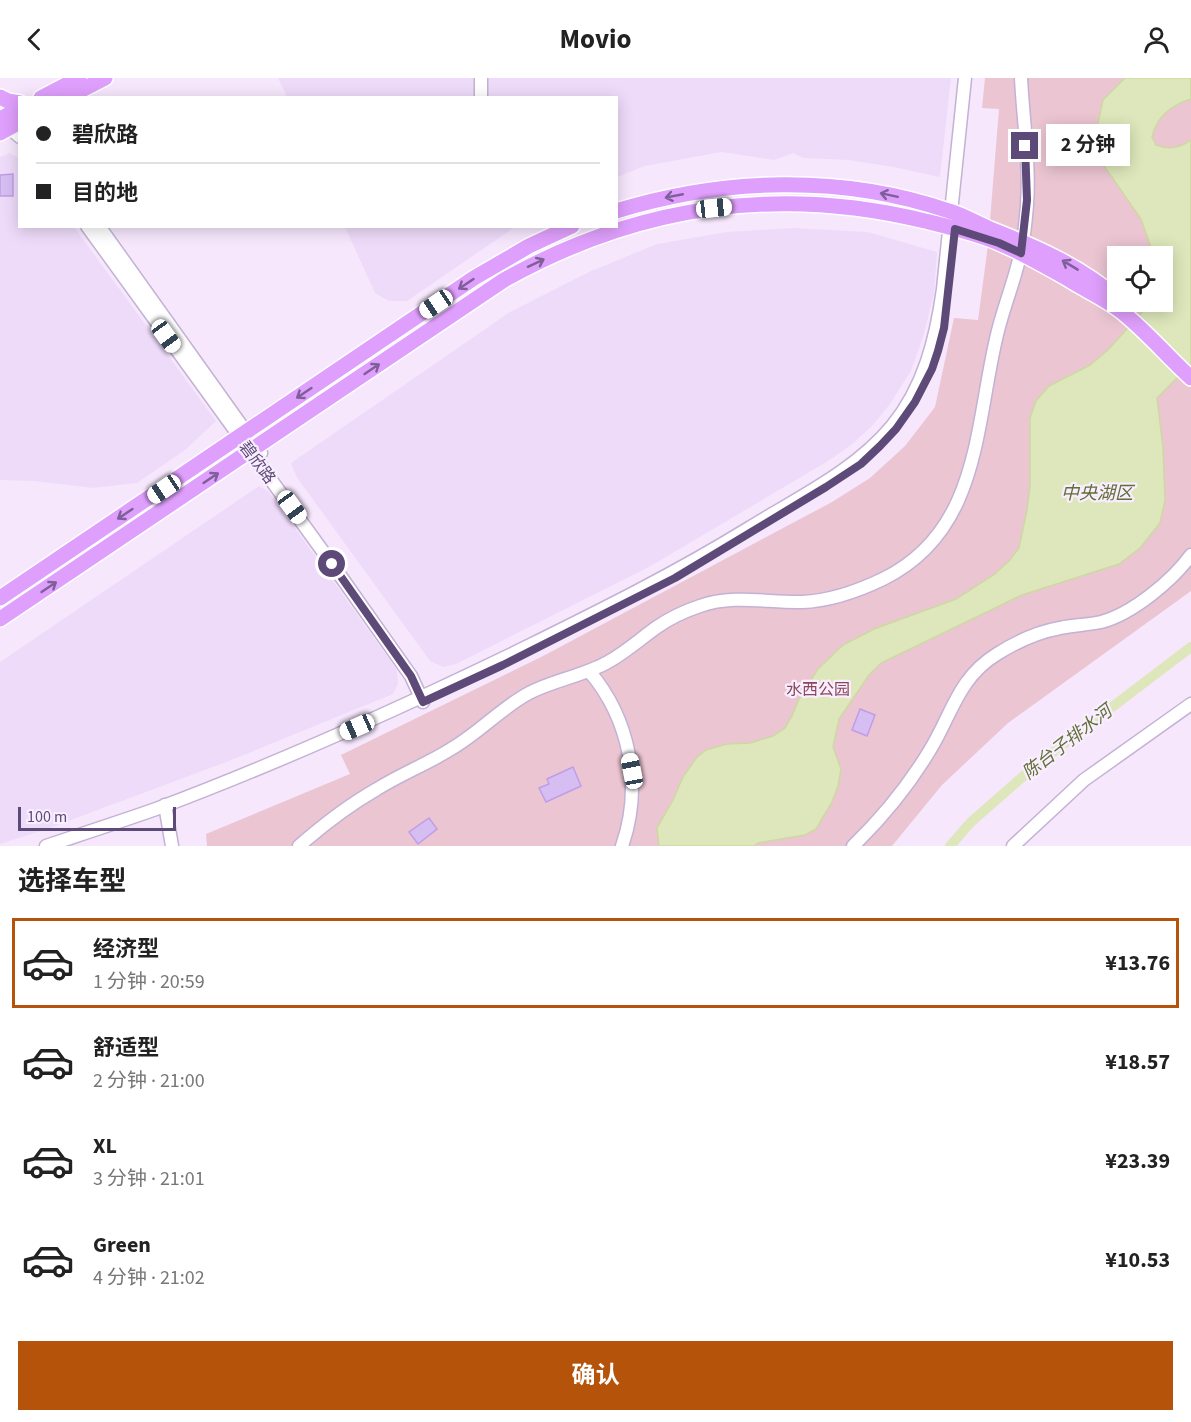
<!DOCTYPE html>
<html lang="zh">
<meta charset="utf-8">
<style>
body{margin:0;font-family:"Source Sans 3","Noto Sans SC",sans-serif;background:#f6f6f6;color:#222;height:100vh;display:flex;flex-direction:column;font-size:22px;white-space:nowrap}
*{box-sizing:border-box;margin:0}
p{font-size:20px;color:#767676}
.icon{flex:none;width:33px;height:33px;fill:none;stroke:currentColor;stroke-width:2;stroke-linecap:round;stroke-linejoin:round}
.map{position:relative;height:768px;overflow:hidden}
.sheet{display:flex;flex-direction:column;background:#fff;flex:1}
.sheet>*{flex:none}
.top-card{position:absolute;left:18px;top:18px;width:600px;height:132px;border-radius:0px;box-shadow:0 3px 15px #0003;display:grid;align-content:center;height:132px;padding:0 18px;background:#fff}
.buttons{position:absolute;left:1107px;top:168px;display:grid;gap:12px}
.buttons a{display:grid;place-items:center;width:66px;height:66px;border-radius:0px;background:#fff;box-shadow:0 3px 15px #0003;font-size:30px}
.scale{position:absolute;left:18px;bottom:15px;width:158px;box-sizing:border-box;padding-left:6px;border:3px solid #5d4a78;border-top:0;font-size:16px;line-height:21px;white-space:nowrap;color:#5d4a78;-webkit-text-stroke:4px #f9eeff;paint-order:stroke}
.end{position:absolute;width:27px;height:27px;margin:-14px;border:8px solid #5d4a78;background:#fff;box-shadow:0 0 0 3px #fff}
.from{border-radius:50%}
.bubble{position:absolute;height:42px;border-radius:0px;background:#fff;box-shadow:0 3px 15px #0003;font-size:20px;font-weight:700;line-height:42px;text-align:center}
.car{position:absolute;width:18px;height:36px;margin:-18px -9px;border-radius:8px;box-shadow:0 0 4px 2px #0007;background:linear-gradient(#fff 24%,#345 0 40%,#fff 0 76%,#345 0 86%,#fff 0)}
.top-card b{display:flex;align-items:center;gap:21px;height:57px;font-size:22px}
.top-card b+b{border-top:2px solid #e0e0e0}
.top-card i{width:15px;height:15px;background:#222}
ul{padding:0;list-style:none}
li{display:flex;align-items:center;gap:18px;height:90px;margin:0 12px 9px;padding:0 6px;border:3px solid transparent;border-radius:0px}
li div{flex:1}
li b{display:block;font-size:22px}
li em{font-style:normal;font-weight:700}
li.active{border-color:#b45309}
li>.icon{width:54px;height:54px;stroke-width:1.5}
h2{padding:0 18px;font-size:27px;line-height:72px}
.primary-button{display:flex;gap:12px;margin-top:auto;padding:12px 18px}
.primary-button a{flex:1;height:69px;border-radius:0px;background:#b45309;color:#fff;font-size:24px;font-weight:700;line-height:69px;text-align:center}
header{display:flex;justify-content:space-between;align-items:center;height:78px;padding:0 18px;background:#fff;font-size:27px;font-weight:700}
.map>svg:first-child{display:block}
.residential{fill:#eedbfa}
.green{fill:#ebc5d2;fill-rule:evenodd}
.water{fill:#dee7bb;stroke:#cdd9a1;stroke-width:1.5}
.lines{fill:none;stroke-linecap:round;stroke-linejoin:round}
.canal{stroke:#dee7bb;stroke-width:10}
.building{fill:#d6bef3;stroke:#be9ee6;stroke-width:1.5}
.minor-casing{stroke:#c3b2d4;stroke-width:15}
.major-casing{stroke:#fff;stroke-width:18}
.minor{stroke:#fff;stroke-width:12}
.major{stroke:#df9ffc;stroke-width:15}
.oneway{stroke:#7e5f99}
.route{stroke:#5d4a78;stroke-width:8}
.labels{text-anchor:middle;stroke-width:4.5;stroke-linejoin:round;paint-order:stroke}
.street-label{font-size:16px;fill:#5d4a78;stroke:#f9eeff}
.park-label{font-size:16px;fill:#8a4757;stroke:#f9eeff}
.water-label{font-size:18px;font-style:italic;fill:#626f37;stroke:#f9eeff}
</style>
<header><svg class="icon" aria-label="back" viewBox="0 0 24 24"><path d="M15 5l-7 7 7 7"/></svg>Movio<svg class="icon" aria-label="person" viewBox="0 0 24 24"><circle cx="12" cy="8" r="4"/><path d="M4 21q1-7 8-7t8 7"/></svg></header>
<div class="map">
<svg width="1191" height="768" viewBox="0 0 1191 768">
<rect width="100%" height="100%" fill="#f6e7fd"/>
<g class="residential">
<polygon points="278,0 951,0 940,99 893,89 849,82 803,80 793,75 774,82 721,74 645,88 617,99 616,20 287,19"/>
<polygon points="9,75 19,80 20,148 74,149 216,343 185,372 137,405 93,410 34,403 0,402 0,79"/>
<polygon points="345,149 515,149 407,223 389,223 375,215"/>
<polygon points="793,150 868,154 937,174 934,215 924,256 911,293 890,326 873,347 851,367 828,383 649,489 456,586 443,589 430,583 296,398 291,385 510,234 589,194 657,166 727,154"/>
<polygon points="259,408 269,414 397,592 398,606 393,616 229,683 47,751 0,766 0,584"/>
</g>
<path class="green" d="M985,0H1191V513L1008,645L942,707L892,768H207L206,756L350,696L341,677L545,577L832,424L870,400L905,368L935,329L954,240L978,242L988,167L999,31L982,30ZM1118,178H1162V224H1118Z"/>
<path class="water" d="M1125,0H1191V21C1171,27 1157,38 1152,59L1156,67C1170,72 1179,70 1191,62V286L1157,320L1163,370L1165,422L1160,445L1140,470L1119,486L1022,517L881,585L869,597L839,641L833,669L841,691L838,708L832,724L816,751L805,757L758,765L754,768H659L657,750L673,722L683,699L697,679L706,672L727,666L750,665L773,658L785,650L792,638L799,621L818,591L843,567L874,551L956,521L995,496L1010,482L1019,470L1027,432L1030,409V340L1036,323L1049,308L1090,287L1109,271L1151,224H1162V178H1154L1141,141L1098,79L1097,50L1103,22Z"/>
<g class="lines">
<polyline class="canal" points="950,768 971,744 1036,687 1191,569"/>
</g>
<g class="building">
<polygon points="13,96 13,118 0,118 0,97"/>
<polygon points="860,631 875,637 867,658 852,652"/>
<polygon points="573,689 581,708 546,724 539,710 549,706 547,701"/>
<polygon points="429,740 437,751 418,766 409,754"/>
</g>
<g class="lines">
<defs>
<g id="minor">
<polyline points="481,0 481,20"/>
<polyline points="4,43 9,50 20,59"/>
<polyline points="87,148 332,486 411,598 423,624"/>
<polyline points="99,148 261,375"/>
<path d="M589,593C630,641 643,708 622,768"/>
<polyline points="165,727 172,768"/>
<path d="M46,768C82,756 119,744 156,731C276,686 394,633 510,577C591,537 671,498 749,450C797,420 855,393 892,348C924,309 936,261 943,211L965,0"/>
<path d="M299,768C323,747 349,727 377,711C401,696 427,686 451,671C479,655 501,630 529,615C554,602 583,598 608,584C626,574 640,561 657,549C670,540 685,533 700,528C734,516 768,525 802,524C830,523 858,513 883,501C979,454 975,351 996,261C1003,228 1018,196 1023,163C1025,151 1026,138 1027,127C1030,85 1023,41 1021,0"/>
<path d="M853,768C882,740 909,707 930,672C952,636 958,600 997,576C1016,564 1038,554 1060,550C1073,547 1087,547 1101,544C1132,536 1172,503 1191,477"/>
<polyline points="1013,768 1084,702 1191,626"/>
</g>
<g id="major">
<polyline points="0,19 8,23 20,25"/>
<polyline points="41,20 79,0"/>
<polyline points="66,20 105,0"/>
<polyline points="0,41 20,30"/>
<polyline points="0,55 20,44"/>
<path d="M616,133C724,100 841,96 949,133C963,137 976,145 990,151C1036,169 1080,188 1118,221"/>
<polyline points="0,520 474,200 529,168 572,148"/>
<path d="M0,541L504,202C636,128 778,107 925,143C950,149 976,155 999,165C1023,175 1045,188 1068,201C1085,212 1106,221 1122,234C1147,254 1168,279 1191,300"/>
</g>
</defs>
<use href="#minor" class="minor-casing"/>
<use href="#major" class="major-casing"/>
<use href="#minor" class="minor"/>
<use href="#major" class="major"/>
</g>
<defs><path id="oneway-shaft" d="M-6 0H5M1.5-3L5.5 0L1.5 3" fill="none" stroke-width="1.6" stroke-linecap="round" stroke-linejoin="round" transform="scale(1.5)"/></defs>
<g class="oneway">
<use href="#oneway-shaft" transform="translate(889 117) rotate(-168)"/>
<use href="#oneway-shaft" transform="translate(674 118) rotate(169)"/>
<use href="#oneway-shaft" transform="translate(536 185) rotate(-25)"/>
<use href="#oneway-shaft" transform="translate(1070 187) rotate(-149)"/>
<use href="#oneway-shaft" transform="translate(466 206) rotate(146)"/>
<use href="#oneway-shaft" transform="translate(372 291) rotate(-34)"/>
<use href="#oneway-shaft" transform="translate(304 315) rotate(146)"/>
<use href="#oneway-shaft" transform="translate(211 400) rotate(-34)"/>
<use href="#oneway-shaft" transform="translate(125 436) rotate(146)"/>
<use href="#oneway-shaft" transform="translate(49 509) rotate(-34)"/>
</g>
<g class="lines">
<polyline class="route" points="332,486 411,598 423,624 503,587 675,500 826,409 861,386 880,368 896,351 915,324 932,291 938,273 944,250 955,151 999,165 1021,175 1027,122 1025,68"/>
</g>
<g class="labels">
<g class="street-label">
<text transform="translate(258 384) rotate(53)" y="6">碧欣路</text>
</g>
<g class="park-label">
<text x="818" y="617">水西公园</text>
</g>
<g class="water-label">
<text x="1097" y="421">中央湖区</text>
<text transform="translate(1067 664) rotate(-38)" y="6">陈台子排水河</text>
</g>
</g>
</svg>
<div class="buttons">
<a><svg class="icon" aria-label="locate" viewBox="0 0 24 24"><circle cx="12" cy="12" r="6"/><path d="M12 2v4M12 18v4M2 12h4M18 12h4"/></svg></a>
</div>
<div class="scale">100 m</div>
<i class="end from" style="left:332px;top:486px"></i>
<i class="end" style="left:1025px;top:68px"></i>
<div class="bubble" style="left:1046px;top:46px;width:84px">2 分钟</div>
<i class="car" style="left:714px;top:130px;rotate:84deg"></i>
<i class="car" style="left:436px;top:226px;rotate:236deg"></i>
<i class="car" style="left:166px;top:258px;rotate:144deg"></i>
<i class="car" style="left:164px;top:411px;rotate:236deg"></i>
<i class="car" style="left:292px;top:429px;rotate:144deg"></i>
<i class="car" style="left:357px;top:649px;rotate:246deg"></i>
<i class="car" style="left:632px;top:693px;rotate:349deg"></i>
<div class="top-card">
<b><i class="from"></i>碧欣路</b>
<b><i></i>目的地</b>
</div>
</div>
<section class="sheet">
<h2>选择车型</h2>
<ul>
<li class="active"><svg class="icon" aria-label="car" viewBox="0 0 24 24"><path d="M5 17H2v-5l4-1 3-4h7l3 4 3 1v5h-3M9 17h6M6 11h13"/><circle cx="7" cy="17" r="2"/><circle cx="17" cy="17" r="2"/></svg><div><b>经济型</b><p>1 分钟 · 20:59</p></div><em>¥13.76</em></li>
<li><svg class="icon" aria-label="car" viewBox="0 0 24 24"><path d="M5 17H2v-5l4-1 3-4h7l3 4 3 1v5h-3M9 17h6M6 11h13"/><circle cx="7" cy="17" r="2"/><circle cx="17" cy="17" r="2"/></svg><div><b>舒适型</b><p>2 分钟 · 21:00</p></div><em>¥18.57</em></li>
<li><svg class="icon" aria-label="car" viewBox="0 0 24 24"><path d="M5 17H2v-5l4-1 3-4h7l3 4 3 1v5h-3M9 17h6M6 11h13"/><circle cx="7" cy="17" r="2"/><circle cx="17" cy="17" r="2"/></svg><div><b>XL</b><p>3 分钟 · 21:01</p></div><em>¥23.39</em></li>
<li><svg class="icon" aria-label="car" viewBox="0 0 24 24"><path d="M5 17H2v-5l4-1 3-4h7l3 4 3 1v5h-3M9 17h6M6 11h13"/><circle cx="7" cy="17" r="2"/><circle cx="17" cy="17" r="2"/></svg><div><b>Green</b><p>4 分钟 · 21:02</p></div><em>¥10.53</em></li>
</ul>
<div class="primary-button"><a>确认</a></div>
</section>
